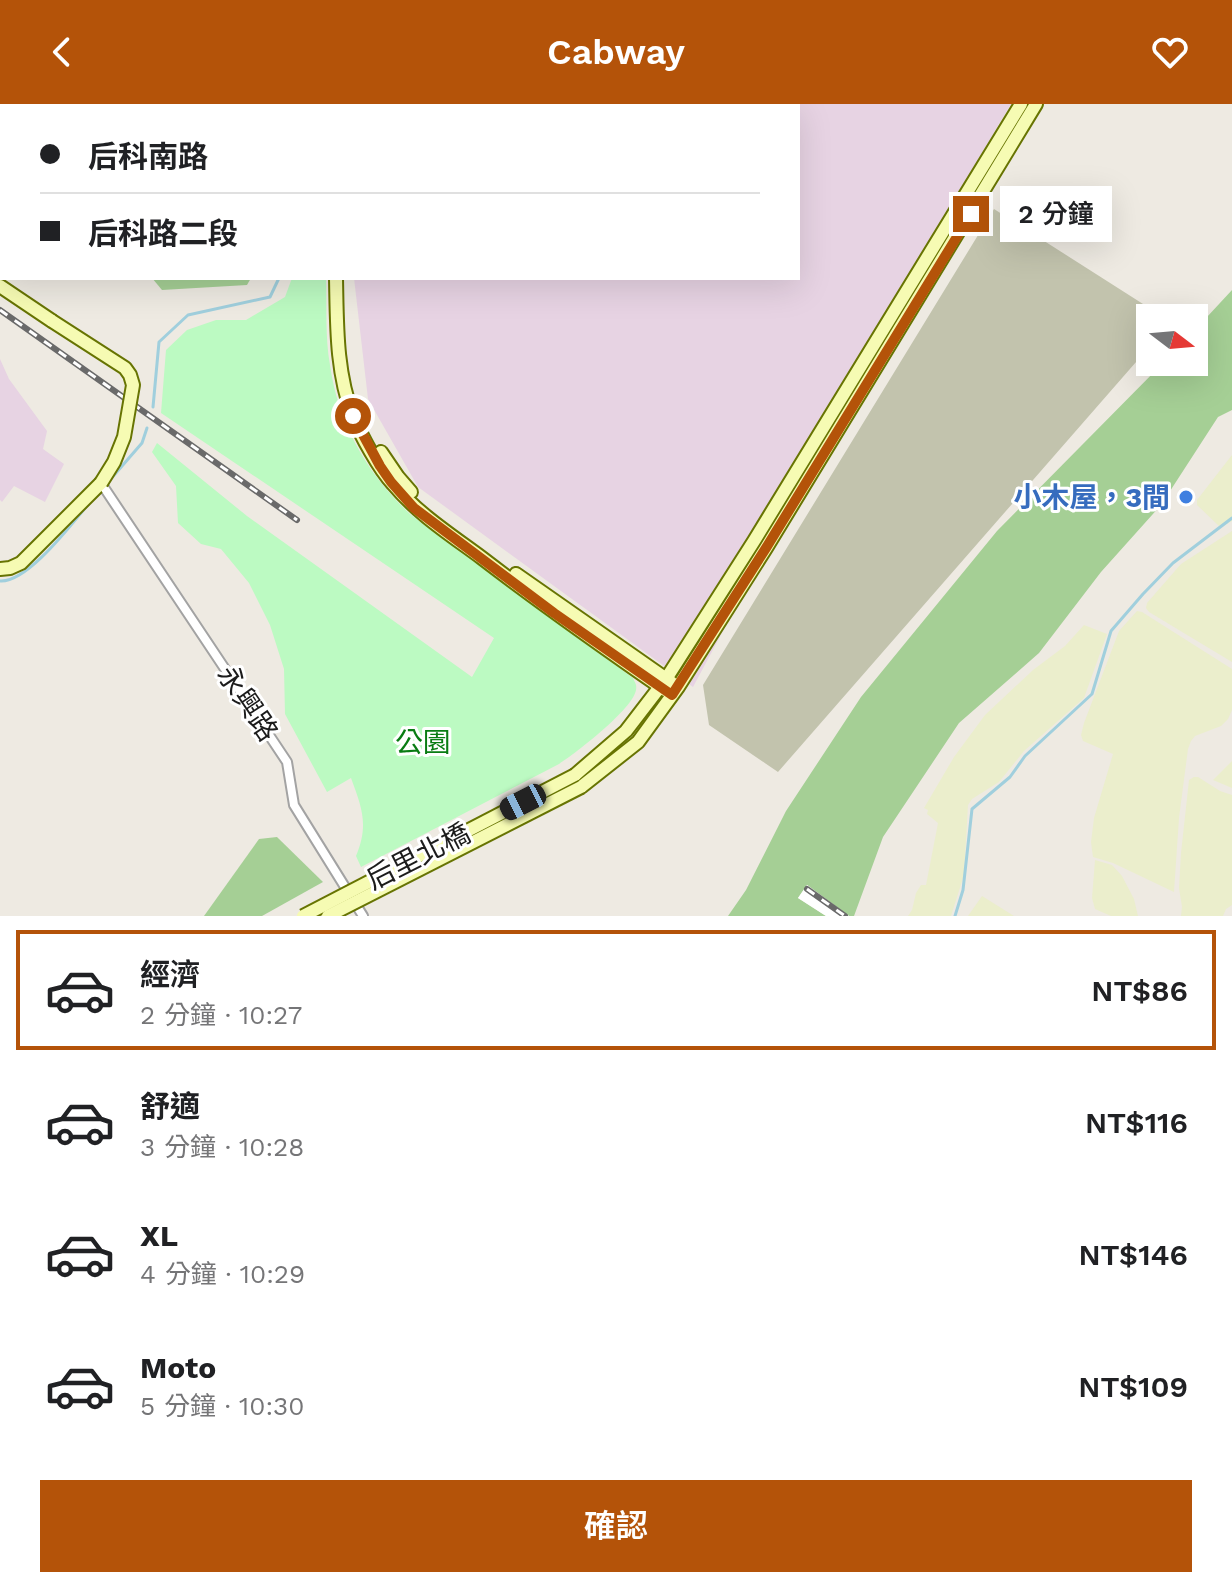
<!DOCTYPE html>
<html lang="zh-TW">
<meta charset="utf-8">
<style>
body{margin:0;font-family:"Work Sans","Noto Sans TC",sans-serif;background:#f2f2f2;color:#202124;height:100vh;display:flex;flex-direction:column;font-size:30px;white-space:nowrap}
*{box-sizing:border-box;margin:0}
p{font-size:26px;color:#757577}
.icon{flex:none;width:44px;height:44px;fill:none;stroke:currentColor;stroke-width:2;stroke-linecap:round;stroke-linejoin:round}
.map{position:relative;height:812px;overflow:hidden}
.panel{display:flex;flex-direction:column;background:#fff;flex:1}
.panel>*{flex:none}
.top-card{position:absolute;left:0px;top:0px;width:800px;height:176px;box-shadow:0 8px 32px #0002;display:grid;align-content:center;height:176px;padding:0 40px;background:#fff}
.needle{width:52px;rotate:106deg}
.tools{position:absolute;left:1136px;top:200px;display:grid;gap:16px}
.tools a{display:grid;place-items:center;width:72px;height:72px;border-radius:0px;background:#fff;box-shadow:0 8px 32px #0002;font-size:40px}
.end{position:absolute;width:36px;height:36px;margin:-18px;border:10px solid #b45309;background:#fff;box-shadow:0 0 0 4px #fff}
.from{border-radius:50%}
.bubble{position:absolute;height:56px;border-radius:0px;background:#fff;box-shadow:0 8px 32px #0002;font-size:26px;font-weight:600;line-height:56px;text-align:center}
.car{position:absolute;width:24px;height:48px;margin:-24px -12px;border-radius:10px;box-shadow:0 0 6px 2px #0007;background:linear-gradient(#222 24%,#8ab4d8 0 40%,#222 0 76%,#8ab4d8 0 86%,#222 0)}
.top-card b{display:flex;align-items:center;gap:28px;height:76px;font-size:30px}
.top-card b+b{border-top:2px solid #e0e0e0}
.top-card i{width:20px;height:20px;background:#202124}
ul{padding:14px 0 0;list-style:none}
li{display:flex;align-items:center;gap:24px;height:120px;margin:0 16px 12px;padding:0 24px;border:4px solid transparent;border-radius:0px}
li div{flex:1}
li b{display:block;font-size:30px}
li em{font-style:normal;font-weight:600}
li.active{border-color:#b45309}
li>.icon{width:72px;height:72px;stroke-width:1.5}
.action{display:flex;gap:16px;margin-top:auto;padding:16px 40px}
.action a{flex:1;height:92px;border-radius:0px;background:#b45309;color:#fff;font-size:32px;font-weight:600;line-height:92px;text-align:center}
header{display:flex;justify-content:space-between;align-items:center;height:104px;padding:0 40px;background:#b45309;color:#fff;font-size:36px;font-weight:600}
.map>svg:first-child{display:block}
.industrial{fill:#e7d3e3}
.construction{fill:#c2c3ad}
.farmland{fill:#ebeecc}
.forest{fill:#a5cf95}
.park{fill:#bcfac2}
.pier{fill:#fff}
.lines{fill:none;stroke-linecap:round;stroke-linejoin:round}
.stream{stroke:#a0cfdd;stroke-width:3}
.street-casing{stroke:#a3a3a3;stroke-width:12}
.secondary-casing{stroke:#677402;stroke-width:16}
.street{stroke:#fff;stroke-width:8}
.secondary{stroke:#f6fbb3;stroke-width:12}
.rail-casing{stroke:#6a6a6a;stroke-width:6}
.rail{stroke:#fff;stroke-width:3;stroke-dasharray:9;stroke-linecap:butt}
.secondary-bridge-casing{stroke:#677402;stroke-width:16;stroke-linecap:butt}
.secondary-bridge{stroke:#f6fbb3;stroke-width:12}
.route{stroke:#b45309;stroke-width:10}
.shop-dot{fill:#3f7fe0;stroke:#fff;stroke-width:3}
.labels{text-anchor:middle;stroke-width:6;stroke-linejoin:round;paint-order:stroke}
.shop-label{font-size:28px;font-weight:bold;fill:#366cbe;stroke:#fff;text-anchor:end}
.street-label{font-size:28px;fill:#1c1c1c;stroke:#fff}
.park-label{font-size:28px;fill:#097c13;stroke:#fff}
</style>
<header><svg class="icon" aria-label="back" viewBox="0 0 24 24"><path d="M15 5l-7 7 7 7"/></svg>Cabway<svg class="icon" aria-label="heart" viewBox="0 0 24 24"><path d="M12 20l-8-8c-3-5 5-10 8-4 3-6 11-1 8 4z"/></svg></header>
<div class="map">
<svg width="1232" height="812" viewBox="0 0 1232 812">
<rect width="100%" height="100%" fill="#eeeae2"/>
<g class="industrial">
<polygon points="358,0 1011,0 956,92 693,583 418,383 368,295 354,174 798,174 798,2 358,2"/>
<polygon points="0,255 9,275 47,327 43,345 64,360 45,398 14,382 2,398 0,396"/>
</g>
<polygon class="construction" points="994,105 1165,214 1150,214 1150,242 778,668 709,621 703,581"/>
<g class="farmland">
<polygon points="1232,351 1232,417 1222,423 1219,422 1197,401 1197,396"/>
<polygon points="1232,427 1232,558 1149,508 1146,504 1147,499 1181,460"/>
<polygon points="1137,507 1142,508 1232,565 1232,606 1228,615 1221,622 1195,632 1191,637 1188,645 1179,714 1174,788 1113,759 1093,753 1091,738 1094,714 1113,650 1083,637 1081,631 1084,619 1119,527"/>
<polygon points="1084,521 1107,530 1084,594 1024,647 999,678 972,695 968,701 964,771 951,812 908,812 912,806 916,789 921,781 926,781 938,719 927,710 928,706 924,704 954,653 985,611 1033,566 1065,542"/>
<polygon points="1232,657 1232,684 1213,676"/>
<polygon points="1194,673 1198,673 1220,687 1232,691 1232,801 1226,805 1223,812 1181,812 1182,803 1179,784 1181,749 1189,676"/>
<polygon points="1095,756 1112,761 1122,772 1134,795 1138,812 1111,812 1095,805 1092,794"/>
<polygon points="982,792 1014,812 968,812"/>
</g>
<g class="forest">
<polygon points="152,174 251,174 247,181 162,186"/>
<polygon points="1232,186 1232,306 1218,313 1161,401 1101,468 1039,549 959,619 883,733 854,812 849,812 807,781 798,794 826,812 728,812 746,786 786,707 861,593 997,427 1164,258 1194,258 1194,227"/>
<polygon points="277,733 323,778 262,812 204,812 259,735"/>
</g>
<path class="park" d="M292,174H326C327,203 325,233 330,261C338,320 368,371 411,411L633,574C635,579 637,580 636,586C633,605 576,649 559,660L361,763L356,752C369,721 362,704 351,674L327,688L285,610L284,565L270,521L249,479L221,445L201,440L178,419L176,382L152,348L157,339L247,412L472,573L494,534L161,309L166,246L187,226L216,216H246L285,193Z"/>
<polygon class="pier" points="807,781 849,812 826,812 798,794"/>
<g class="lines">
<g class="stream">
<polyline points="230,0 231,2"/>
<polyline points="153,303 159,238 188,211 270,193 279,174"/>
<polyline points="109,377 142,339 147,324"/>
<path d="M0,477C28,479 73,418 91,397"/>
<polyline points="955,812 963,786 972,705 1010,673 1025,652 1092,590 1111,527 1143,490 1173,459 1232,414"/>
</g>
<defs>
<polyline id="street" points="101,379 287,658 294,701 363,812"/>
<g id="secondary">
<polyline points="342,2 342,0"/>
<path d="M336,174C337,221 336,268 353,312C361,332 379,365 393,380C418,410 451,431 482,454C542,500 603,543 665,586"/>
<polyline points="0,182 52,217"/>
<polyline points="381,348 398,373 411,388"/>
<polyline points="0,465 10,464 21,459 101,379"/>
<polyline points="516,470 672,579"/>
<polyline points="575,671 626,627 666,575 754,437 1021,0"/>
<polyline points="581,683 638,638 678,583 766,444 1036,0"/>
</g>
</defs>
<use href="#street" class="street-casing"/>
<use href="#secondary" class="secondary-casing"/>
<use href="#street" class="street"/>
<use href="#secondary" class="secondary"/>
<defs>
<g id="rail">
<polyline points="0,206 297,416"/>
<polyline points="807,785 845,812"/>
</g>
</defs>
<use href="#rail" class="rail-casing"/>
<use href="#rail" class="rail"/>
<defs>
<g id="secondary-bridge">
<polyline points="52,217 125,264 130,271 133,281 124,333 114,358 101,379"/>
<polyline points="303,812 575,671"/>
<polyline points="328,812 581,683"/>
</g>
</defs>
<use href="#secondary-bridge" class="secondary-bridge-casing"/>
<use href="#secondary-bridge" class="secondary-bridge"/>
</g>
<g class="lines">
<polyline class="route" points="353,312 380,362 391,378 414,404 554,509 672,591 766,444 971,110"/>
</g>
<circle class="shop-dot" cx="1186" cy="393" r="8"/>
<g class="labels">
<g class="shop-label">
<text x="1170" y="403">小木屋，3間</text>
</g>
<g class="street-label">
<text transform="translate(248 599) rotate(56)" y="10">永興路</text>
<text transform="translate(418 752) rotate(-27)" y="10">后里北橋</text>
</g>
<g class="park-label">
<text x="423" y="648">公園</text>
</g>
</g>
</svg>
<div class="tools">
<a><svg class="needle" viewBox="-14 -14 28 28"><path d="M0-13l5 13h-10z" fill="#e53935"/><path d="M0 13l5-13h-10z" fill="#757577"/></svg></a>
</div>
<i class="end from" style="left:353px;top:312px"></i>
<i class="end" style="left:971px;top:110px"></i>
<div class="bubble" style="left:1000px;top:82px;width:112px">2 分鐘</div>
<i class="car" style="left:523px;top:698px;rotate:243deg"></i>
<div class="top-card">
<b><i class="from"></i>后科南路</b>
<b><i></i>后科路二段</b>
</div>
</div>
<section class="panel">
<ul>
<li class="active"><svg class="icon" aria-label="car" viewBox="0 0 24 24"><path d="M5 17H2v-5l4-1 3-4h7l3 4 3 1v5h-3M9 17h6M6 11h13"/><circle cx="7" cy="17" r="2"/><circle cx="17" cy="17" r="2"/></svg><div><b>經濟</b><p>2 分鐘 · 10:27</p></div><em>NT$86</em></li>
<li><svg class="icon" aria-label="car" viewBox="0 0 24 24"><path d="M5 17H2v-5l4-1 3-4h7l3 4 3 1v5h-3M9 17h6M6 11h13"/><circle cx="7" cy="17" r="2"/><circle cx="17" cy="17" r="2"/></svg><div><b>舒適</b><p>3 分鐘 · 10:28</p></div><em>NT$116</em></li>
<li><svg class="icon" aria-label="car" viewBox="0 0 24 24"><path d="M5 17H2v-5l4-1 3-4h7l3 4 3 1v5h-3M9 17h6M6 11h13"/><circle cx="7" cy="17" r="2"/><circle cx="17" cy="17" r="2"/></svg><div><b>XL</b><p>4 分鐘 · 10:29</p></div><em>NT$146</em></li>
<li><svg class="icon" aria-label="car" viewBox="0 0 24 24"><path d="M5 17H2v-5l4-1 3-4h7l3 4 3 1v5h-3M9 17h6M6 11h13"/><circle cx="7" cy="17" r="2"/><circle cx="17" cy="17" r="2"/></svg><div><b>Moto</b><p>5 分鐘 · 10:30</p></div><em>NT$109</em></li>
</ul>
<div class="action"><a>確認</a></div>
</section>
